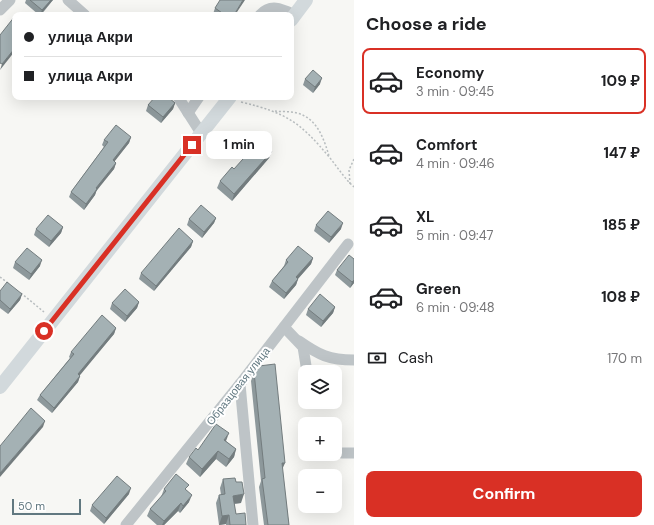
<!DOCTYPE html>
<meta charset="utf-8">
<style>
body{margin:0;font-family:"DM Sans",sans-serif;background:#f2f2f2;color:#202124;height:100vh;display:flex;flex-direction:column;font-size:15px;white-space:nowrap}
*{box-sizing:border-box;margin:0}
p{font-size:13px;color:#757577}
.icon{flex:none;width:22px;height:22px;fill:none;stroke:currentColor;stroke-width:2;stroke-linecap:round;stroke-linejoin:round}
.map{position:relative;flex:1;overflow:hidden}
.panel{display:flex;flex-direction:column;background:#fff;width:300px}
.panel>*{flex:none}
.guide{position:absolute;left:12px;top:12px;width:282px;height:88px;border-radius:8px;box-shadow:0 4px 16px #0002;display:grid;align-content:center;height:88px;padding:0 12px;background:#fff}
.tools{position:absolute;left:298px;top:365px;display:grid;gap:8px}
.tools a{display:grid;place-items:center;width:44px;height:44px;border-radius:8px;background:#fff;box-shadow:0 4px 16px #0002;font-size:20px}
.scale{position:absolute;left:12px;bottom:10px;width:69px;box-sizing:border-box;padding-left:4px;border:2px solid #617880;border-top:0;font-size:11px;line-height:14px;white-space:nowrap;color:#617880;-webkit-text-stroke:3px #fff;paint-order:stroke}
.end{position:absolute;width:18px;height:18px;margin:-9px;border:5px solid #d93025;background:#fff;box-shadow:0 0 0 2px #fff}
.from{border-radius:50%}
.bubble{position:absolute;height:28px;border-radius:8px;background:#fff;box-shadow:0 4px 16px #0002;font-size:13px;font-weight:700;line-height:28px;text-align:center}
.guide b{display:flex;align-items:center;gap:14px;height:38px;font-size:15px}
.guide b+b{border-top:1px solid #e0e0e0}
.guide i{width:10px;height:10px;background:#202124}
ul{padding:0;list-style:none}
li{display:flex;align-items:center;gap:12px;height:66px;margin:0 8px 6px;padding:0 4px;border:2px solid transparent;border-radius:8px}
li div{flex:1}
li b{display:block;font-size:15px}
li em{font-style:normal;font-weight:700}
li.active{border-color:#d93025}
li>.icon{width:36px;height:36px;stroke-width:1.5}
h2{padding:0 12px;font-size:18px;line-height:48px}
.pay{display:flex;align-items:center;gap:10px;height:44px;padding:0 12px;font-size:15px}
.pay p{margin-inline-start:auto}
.button{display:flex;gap:8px;margin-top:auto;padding:8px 12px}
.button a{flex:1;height:46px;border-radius:8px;background:#d93025;color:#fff;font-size:16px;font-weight:700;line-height:46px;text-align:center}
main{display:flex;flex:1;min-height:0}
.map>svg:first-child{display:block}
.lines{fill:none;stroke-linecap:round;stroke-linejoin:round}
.path{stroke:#b8bdbf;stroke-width:1.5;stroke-dasharray:2 2;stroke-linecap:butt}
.minor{stroke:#bec4c7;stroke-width:11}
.major{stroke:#d2d9dc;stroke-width:14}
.wall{fill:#8d989b}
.shaded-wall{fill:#737c7e}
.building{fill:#a4b1b4;stroke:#737c7e}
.route{stroke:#d93025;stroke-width:5}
.labels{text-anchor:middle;stroke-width:4;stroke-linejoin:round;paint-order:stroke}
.street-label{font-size:11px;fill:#617880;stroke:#fff}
</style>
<main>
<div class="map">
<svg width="354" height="525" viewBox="0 0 354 525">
<rect width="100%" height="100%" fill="#f7f7f4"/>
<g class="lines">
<g class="path">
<path d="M241,102C287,113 300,122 330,158C338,168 345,179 354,187"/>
<path d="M275,111C282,112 290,111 297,113C317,118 324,139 329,156"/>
<polyline points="350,184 349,170 354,159"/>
<polyline points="0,277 8,283"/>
<polyline points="21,293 44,312"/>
</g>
<g class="minor">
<polyline points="68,0 85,15"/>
<polyline points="0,10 10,0"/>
<path d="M260,15C271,3 282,9 295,15"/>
<polyline points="178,97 201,133"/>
<polyline points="188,113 199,97"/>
<polyline points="284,327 303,347 307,372"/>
<path d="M299,341C319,355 329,360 354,360"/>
<polyline points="240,384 253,525"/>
<polyline points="342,453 354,453"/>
<polyline points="126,525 240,384 348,244"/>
</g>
<g class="major">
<polyline points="291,20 306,0"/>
<polyline points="0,387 230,97"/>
</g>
</g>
<g class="wall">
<polygon points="26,0 53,0 41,15 39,15 25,3"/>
<polygon points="215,8 235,15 215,15 213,14"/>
<polygon points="305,79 320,84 313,93 303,85"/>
<polygon points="175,103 173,109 161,123 146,111 148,105"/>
<polygon points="131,137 129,143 114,161 116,163 114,169 97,189 95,195 84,210 69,197 71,192 104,147 102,145 104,140"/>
<polygon points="272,151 269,158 232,201 217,188 220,181"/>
<polygon points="216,218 214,223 202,238 187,225 189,219"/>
<polygon points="316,225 341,229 329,243 314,231"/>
<polygon points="63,227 61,233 49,247 34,235 36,229"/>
<polygon points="193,241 191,247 154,291 139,279 141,273"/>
<polygon points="313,258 311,264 298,279 296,285 284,299 269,287 272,281 284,266 286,260"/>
<polygon points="354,259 354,283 350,288 335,275 337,270"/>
<polygon points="15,262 40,266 29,280 13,268"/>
<polygon points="0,291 22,294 20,300 8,314 0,308"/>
<polygon points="139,302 137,308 125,322 110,309 112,303"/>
<polygon points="335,307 333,313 321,327 306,315 308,309"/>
<polygon points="116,328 114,334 79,375 80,376 78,382 52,413 37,400 40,395 70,358 69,357 71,352"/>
<polygon points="254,372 282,469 289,525 264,525 259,487 261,481 251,381"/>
<polygon points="226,441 236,449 234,457 226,467 216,459 200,477 186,464 189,457 198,450"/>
<polygon points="223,479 236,482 241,503 234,504 236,514 246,525 226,525 226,524 219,525 216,503 219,495 221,495 220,488"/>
<polygon points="164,489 187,490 189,502 180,513 178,511 164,525 157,525 147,516 150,509 161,497"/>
<polygon points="129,494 104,524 90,511 92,505"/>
</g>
<g class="shaded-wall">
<polygon points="51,0 53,0 52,1 40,15 42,10"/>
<polygon points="243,0 245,0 235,15 234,15"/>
<polygon points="15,48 15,51 0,70 2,64"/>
<polygon points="322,78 320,84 313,93 315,87"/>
<polygon points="175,103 173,109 161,123 163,117"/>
<polygon points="131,137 129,143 111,166 113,160"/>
<polygon points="272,151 269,158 232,201 234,194"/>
<polygon points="116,163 114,169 94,194 96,188"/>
<polygon points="97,189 95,195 84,210 86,204"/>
<polygon points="216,218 214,223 202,238 204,232"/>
<polygon points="343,223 341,229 329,243 331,237"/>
<polygon points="63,227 61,233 49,247 51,241"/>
<polygon points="193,241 191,247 154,291 156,286"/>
<polygon points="313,258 311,264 294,283 296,277"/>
<polygon points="42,260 40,266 29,280 31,274"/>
<polygon points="298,279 296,285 284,299 286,293"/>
<polygon points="354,280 354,283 350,288 352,282"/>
<polygon points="22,294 20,300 8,314 10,309"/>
<polygon points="139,302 137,308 125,322 127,316"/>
<polygon points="335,307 333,313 321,327 323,321"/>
<polygon points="116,328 114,334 76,380 78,374"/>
<polygon points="80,376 78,382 52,413 54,408"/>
<polygon points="45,421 43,427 0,477 0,473"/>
<polygon points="229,433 226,441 221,447 224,440"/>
<polygon points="236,449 234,457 226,467 229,459"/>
<polygon points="218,451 216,459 200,477 202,469"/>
<polygon points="282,463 285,463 281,472"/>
<polygon points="131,488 129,494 104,524 106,518"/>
<polygon points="244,494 241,503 230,504 233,496"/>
<polygon points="192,495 189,502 180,513 183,506"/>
<polygon points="181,503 178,511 164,525 162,525 164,521"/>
<polygon points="229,515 226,524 219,525 222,516"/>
</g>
<g class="building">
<polygon points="30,0 51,0 42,10"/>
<polygon points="220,0 243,0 234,15 225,15 215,8"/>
<polygon points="15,16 15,48 2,64 0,63 0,35"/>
<polygon points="313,70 322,78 315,87 305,79"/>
<polygon points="155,97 168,97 175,103 163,117 148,105"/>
<polygon points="116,125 131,137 113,160 116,163 96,188 97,189 86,204 71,192 108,142 104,140"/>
<polygon points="260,140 272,151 234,194 220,181 232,167 234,169"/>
<polygon points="201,205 216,218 204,232 189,219"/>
<polygon points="328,211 343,223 331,237 316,225"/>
<polygon points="48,215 63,227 51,241 36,229"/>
<polygon points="179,228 193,241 156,286 141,273"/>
<polygon points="298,246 313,258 296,277 298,279 286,293 272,281 288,262 286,260"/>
<polygon points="27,248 42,260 31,274 15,262"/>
<polygon points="349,255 354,259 354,280 352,282 337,270"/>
<polygon points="7,282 22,294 10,309 0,300 0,291"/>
<polygon points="125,289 139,302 127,316 112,303"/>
<polygon points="320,294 335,307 323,321 308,309"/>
<polygon points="102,315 116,328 78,374 80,376 54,408 40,395 74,354 71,352"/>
<polygon points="275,364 285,463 282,463 289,525 268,525 262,479 265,478 254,372 259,366"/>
<polygon points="31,408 45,421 0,473 0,446"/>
<polygon points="216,424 229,433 224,440 236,449 229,459 218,451 202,469 189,457 196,448 198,450"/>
<polygon points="176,474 189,485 185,489 192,495 183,506 181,503 164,521 150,509 166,491 164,489"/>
<polygon points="117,476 131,488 106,518 92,505"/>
<polygon points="235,478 236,482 242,482 244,494 233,496 236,514 245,513 246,525 230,525 229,515 222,516 219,495 225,494 223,479"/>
</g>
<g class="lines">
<polyline class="route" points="44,331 192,145"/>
</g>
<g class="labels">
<g class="street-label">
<text transform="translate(238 386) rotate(-52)" y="4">Образцовая улица</text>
</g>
</g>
</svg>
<div class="tools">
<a><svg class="icon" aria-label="layers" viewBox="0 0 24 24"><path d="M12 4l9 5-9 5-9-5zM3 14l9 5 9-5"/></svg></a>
<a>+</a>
<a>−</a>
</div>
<div class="scale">50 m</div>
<i class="end from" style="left:44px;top:331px"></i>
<i class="end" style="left:192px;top:145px"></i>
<div class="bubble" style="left:206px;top:131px;width:66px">1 min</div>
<div class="guide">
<b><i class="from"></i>улица Акри</b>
<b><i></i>улица Акри</b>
</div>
</div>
<section class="panel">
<h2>Choose a ride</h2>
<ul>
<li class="active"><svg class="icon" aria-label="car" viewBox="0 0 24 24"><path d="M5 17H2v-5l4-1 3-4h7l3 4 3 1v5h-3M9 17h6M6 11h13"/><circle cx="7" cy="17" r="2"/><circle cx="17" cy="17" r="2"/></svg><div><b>Economy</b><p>3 min · 09:45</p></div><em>109 ₽</em></li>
<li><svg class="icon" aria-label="car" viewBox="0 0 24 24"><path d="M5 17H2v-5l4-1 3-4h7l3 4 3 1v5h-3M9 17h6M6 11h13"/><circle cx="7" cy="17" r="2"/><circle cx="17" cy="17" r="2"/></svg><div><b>Comfort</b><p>4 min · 09:46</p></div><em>147 ₽</em></li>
<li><svg class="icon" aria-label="car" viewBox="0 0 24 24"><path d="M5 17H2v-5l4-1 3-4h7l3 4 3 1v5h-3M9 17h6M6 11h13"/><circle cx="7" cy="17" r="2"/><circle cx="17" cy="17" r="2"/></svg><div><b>XL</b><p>5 min · 09:47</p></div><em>185 ₽</em></li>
<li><svg class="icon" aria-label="car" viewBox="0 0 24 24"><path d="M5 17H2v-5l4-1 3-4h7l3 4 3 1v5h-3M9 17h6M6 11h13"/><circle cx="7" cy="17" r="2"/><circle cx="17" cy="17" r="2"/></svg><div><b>Green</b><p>6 min · 09:48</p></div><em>108 ₽</em></li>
</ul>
<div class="pay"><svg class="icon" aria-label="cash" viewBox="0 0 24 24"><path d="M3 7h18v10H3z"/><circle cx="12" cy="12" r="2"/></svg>Cash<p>170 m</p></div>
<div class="button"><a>Confirm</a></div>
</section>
</main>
